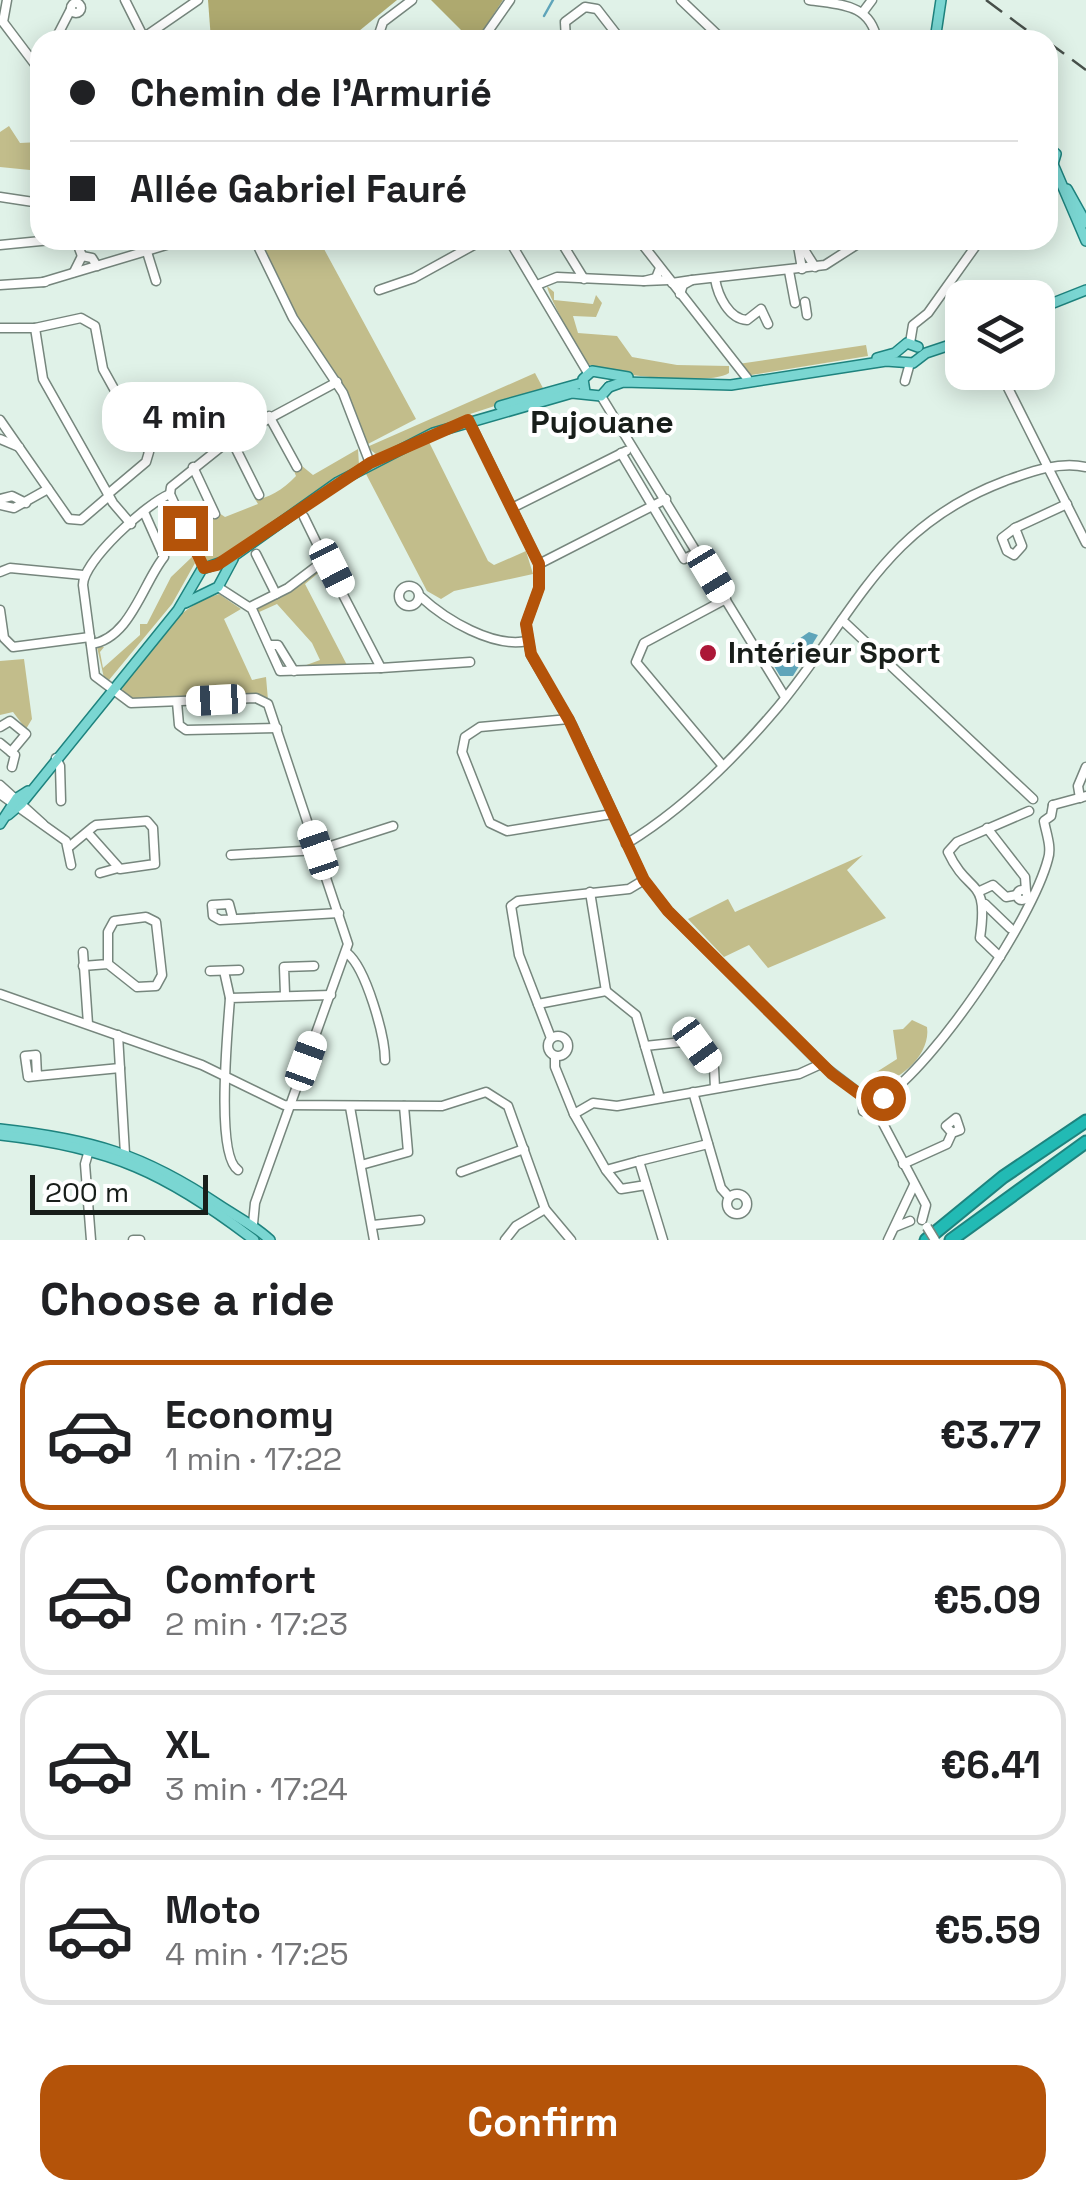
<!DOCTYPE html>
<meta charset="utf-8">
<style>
body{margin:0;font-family:"Space Grotesk",sans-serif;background:#f2f2f2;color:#202124;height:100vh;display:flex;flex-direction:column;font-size:38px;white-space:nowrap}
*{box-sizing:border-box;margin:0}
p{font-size:32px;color:#757577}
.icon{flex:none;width:55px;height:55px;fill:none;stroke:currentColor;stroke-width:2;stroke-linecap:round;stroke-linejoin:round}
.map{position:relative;height:1240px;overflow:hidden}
.panel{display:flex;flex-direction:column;background:#fff;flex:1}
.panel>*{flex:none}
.hud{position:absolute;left:30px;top:30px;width:1028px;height:220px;border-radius:30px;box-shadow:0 5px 25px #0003;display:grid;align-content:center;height:220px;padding:0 40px;background:#fff}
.fabs{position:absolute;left:945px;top:280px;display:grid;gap:20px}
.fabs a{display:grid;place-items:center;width:110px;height:110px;border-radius:20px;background:#fff;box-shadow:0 5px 25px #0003;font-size:50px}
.scale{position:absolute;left:30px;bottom:25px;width:178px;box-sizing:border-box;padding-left:10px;border:5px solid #181e1a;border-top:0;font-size:28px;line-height:35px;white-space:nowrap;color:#181e1a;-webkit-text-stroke:8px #fff;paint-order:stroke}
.end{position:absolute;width:45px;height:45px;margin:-22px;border:12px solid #b45309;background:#fff;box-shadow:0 0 0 5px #fff}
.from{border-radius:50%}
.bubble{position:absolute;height:70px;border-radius:30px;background:#fff;box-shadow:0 5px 25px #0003;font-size:32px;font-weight:700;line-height:70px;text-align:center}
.car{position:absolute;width:30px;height:60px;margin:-30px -15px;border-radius:12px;box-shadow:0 0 8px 2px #0007;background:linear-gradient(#fff 24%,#345 0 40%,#fff 0 76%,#345 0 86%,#fff 0)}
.hud b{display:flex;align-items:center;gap:35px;height:95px;font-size:38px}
.hud b+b{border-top:2px solid #e0e0e0}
.hud i{width:25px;height:25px;background:#202124}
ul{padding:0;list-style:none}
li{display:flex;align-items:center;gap:30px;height:150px;margin:0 20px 15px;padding:0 20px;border:5px solid #e0e0e0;border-radius:30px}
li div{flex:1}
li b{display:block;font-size:38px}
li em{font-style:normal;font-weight:700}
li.selected{border-color:#b45309}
li>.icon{width:90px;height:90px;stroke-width:1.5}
h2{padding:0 40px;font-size:45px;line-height:120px}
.action{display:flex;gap:20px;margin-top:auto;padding:20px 40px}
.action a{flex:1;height:115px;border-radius:30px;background:#b45309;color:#fff;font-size:40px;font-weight:700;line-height:115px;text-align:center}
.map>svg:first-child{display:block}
.green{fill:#c2bd8b}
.forest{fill:#aea96f}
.water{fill:#5fa5ba}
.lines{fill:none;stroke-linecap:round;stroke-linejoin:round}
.stream{stroke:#5fa5ba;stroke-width:2.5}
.minor-casing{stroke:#76867d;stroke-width:11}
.major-casing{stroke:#1e837e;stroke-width:12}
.highway-casing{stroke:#1e837e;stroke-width:15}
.minor{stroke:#fff;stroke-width:8}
.major{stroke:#7ad6d2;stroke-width:9}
.highway{stroke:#22bab4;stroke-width:11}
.rail{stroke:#47504a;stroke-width:2.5;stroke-dasharray:20 10;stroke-linecap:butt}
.minor-bridge-casing{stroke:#76867d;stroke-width:11;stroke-linecap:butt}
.minor-bridge{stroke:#fff;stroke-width:8}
.route{stroke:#b45309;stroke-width:12}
.poi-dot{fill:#ac1737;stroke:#fff;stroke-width:4}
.labels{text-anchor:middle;stroke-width:8;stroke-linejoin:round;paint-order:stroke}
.poi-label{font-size:30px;font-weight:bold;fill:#181e1a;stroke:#fff;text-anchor:start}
.neighbourhood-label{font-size:32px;font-weight:bold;fill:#181e1a;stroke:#fff}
</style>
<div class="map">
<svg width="1086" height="1240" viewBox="0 0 1086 1240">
<rect width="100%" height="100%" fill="#e0f2e8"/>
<g class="green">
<polygon points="9,126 20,143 40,142 40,171 0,167 0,132"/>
<polygon points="259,240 335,240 324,249 416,419 366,445 346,389 296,318"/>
<path d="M547,286L554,292V300L593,304L596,295L602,303L596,317L573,316L578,333L617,336L632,357L677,365L729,366V373C711,386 611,376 590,365C584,362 548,296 547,286Z"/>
<polygon points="866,345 868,356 751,375 738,364"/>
<polygon points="535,373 544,390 467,415 377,455 367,447"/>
<polygon points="428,440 488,561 494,565 526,551 533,574 454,591 441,599 427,591 365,472"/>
<path d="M358,449L359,465L305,499L229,556L210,563L203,560L195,532L212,525L210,516L216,518L219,513L225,517L258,504L255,499C267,499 283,490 296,476L294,471L300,472L302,466L313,475Z"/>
<polygon points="192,557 195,563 172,604 109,680 104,678 97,647 104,647 100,652 103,668 140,635 140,624 147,624 171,577"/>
<polygon points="322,565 330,570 322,570 305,584 349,669 301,667 320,660 312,643 277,604 257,613 256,609"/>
<path d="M219,594L241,609L224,619L252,680L266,677L268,700L258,696L142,700L125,696L121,686C149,651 174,606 219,594Z"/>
<polygon points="24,659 32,719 26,729 13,712 0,715 0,661"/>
<polygon points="863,855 847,870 886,918 768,968 749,945 724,957 688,919 728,899 735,912"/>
<path d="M912,1020L927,1027C931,1053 902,1080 878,1084L875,1073L897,1059L893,1030L903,1029Z"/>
</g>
<g class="forest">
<polygon points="208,0 397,0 348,40 211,40"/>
<polygon points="431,0 503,0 480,35 471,40"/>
</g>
<polygon class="water" points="809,632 818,635 793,676 780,676 772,663 774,656"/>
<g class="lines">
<polyline class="stream" points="544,16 553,0"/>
<defs>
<g id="minor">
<polyline points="7,0 3,22 40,71"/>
<polyline points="125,0 145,40"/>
<polyline points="681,0 723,40"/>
<path d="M809,0C840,5 870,3 877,40"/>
<circle cx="76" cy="8" r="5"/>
<polyline points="863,12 872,0"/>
<polyline points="55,40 71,9"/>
<polyline points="140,40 198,0"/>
<polyline points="377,40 383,22 412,0"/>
<polyline points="482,40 510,0"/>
<polyline points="566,40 565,22 585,7 597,9 621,40"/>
<polyline points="0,197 40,203"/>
<polyline points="76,240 82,256"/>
<polyline points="255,240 293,318 343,393 370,463"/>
<polyline points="509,240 588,373"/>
<polyline points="560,240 584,279"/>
<polyline points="639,240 747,378"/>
<polyline points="797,240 802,269"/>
<polyline points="798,240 815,267"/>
<polyline points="0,245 51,240"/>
<polyline points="147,252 156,281"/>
<polyline points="660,268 656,278 644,281 669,280"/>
<polyline points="789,271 795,303"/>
<polyline points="74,272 82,256 92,258 97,266"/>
<path d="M715,279C718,296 729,319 747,320L761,309L768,324"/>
<polyline points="692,280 825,265 864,240"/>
<polyline points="43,282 183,240"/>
<polyline points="672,283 692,280 683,285 680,294"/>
<polyline points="0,285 45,282"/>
<polyline points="537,285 557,277 644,281"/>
<polyline points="379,290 414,278 483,240"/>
<polyline points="805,302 807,315"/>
<polyline points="0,328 35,328 81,318 95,326 103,369 149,452 146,462 108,494"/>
<polyline points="35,328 43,379 113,503 131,524"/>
<polyline points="910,343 913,325 928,313 980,240"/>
<polyline points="1000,372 1086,543"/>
<polyline points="905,381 910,363"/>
<polyline points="601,396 785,697"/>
<polyline points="269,416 297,467"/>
<polyline points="0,420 69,519 81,520 109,496"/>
<polyline points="469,421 539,564 539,588 526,624 531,655 572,725 644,880 668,911 821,1064 863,1096"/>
<polyline points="0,439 19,447"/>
<polyline points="231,439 259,495"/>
<polyline points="621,453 684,559 698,552"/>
<polyline points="193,467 215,514"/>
<path d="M170,494C147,503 83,561 83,585L95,676L131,703L256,698L268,704L348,944L255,1203L253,1224"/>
<polyline points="0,499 12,496 26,503"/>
<polyline points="0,505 14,508 48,489"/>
<polyline points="512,508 626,451"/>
<polyline points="304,517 325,560"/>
<polygon points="1015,528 1022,546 1014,555 1007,551 1002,538"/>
<polyline points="1015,528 1067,504"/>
<polyline points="256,554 276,594"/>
<polyline points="539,564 666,499"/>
<polyline points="204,568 170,494 171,487 231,439 337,382"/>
<polyline points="0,572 10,568 83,575"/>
<circle cx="409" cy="596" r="10"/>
<polyline points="218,587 252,609 280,671 381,668 325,560 288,588 250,607"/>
<path d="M421,597C446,620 493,648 527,641"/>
<polyline points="0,610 4,638 13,647 90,637"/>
<polyline points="842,620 1033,799"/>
<path d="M91,644C130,639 143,583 164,557L144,512"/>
<polyline points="269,645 278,645 294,671"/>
<polyline points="381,668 470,662"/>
<polyline points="177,702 179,725 186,730 277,728"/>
<polyline points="569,719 480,727 465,737 462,752 490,823 507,831 612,814"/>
<polyline points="0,727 10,721 26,734 11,752 0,743"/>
<polyline points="11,752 15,755 12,767"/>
<polyline points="56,758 60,766 61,801"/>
<polyline points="723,766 636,662 644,643 726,599"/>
<polyline points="0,785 43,824"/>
<polyline points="0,794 66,841 71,865"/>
<polyline points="1080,798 1078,786 1086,767"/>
<polyline points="1053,805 1086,796"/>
<polyline points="987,828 1025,877 1026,891"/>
<path d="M626,844C684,809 734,759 778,707C855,614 882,527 1005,481C1030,472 1058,461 1086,467"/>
<polyline points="70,846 93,827 96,825 147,821 153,828 155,864 120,869 87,832"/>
<polyline points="231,855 318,850 393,826"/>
<polyline points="100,873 118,868"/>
<circle cx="1022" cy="895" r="5"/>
<polyline points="980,891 993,885 1006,897 1017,895"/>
<polyline points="590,892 606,991"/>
<polyline points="985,904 1010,928"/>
<polyline points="233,919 229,904 212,905 213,916 220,920 339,913"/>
<polyline points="83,952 88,1024"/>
<path d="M347,953C366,968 385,1036 385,1060"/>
<path d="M1000,957L980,938C989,875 969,897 948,852L957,842L1029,811"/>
<polyline points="83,966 108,964 108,932 114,921 146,917 156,922 162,975 156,986 137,987 108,964"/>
<polyline points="210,971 239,970"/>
<polyline points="224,971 230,998"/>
<polyline points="606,991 636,1015 660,1098"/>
<polyline points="0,994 202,1065 284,1105 442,1106 486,1092 508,1106 545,1209 571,1240"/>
<polyline points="285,994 284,967 314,966"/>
<polyline points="538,1004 606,991"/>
<polyline points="118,1035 125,1154"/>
<circle cx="558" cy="1046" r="10"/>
<polyline points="551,1038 519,955 511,906 518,901 629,889 644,880"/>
<polyline points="645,1046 692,1041 714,1068 715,1088"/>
<polyline points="555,1056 555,1067 574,1114"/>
<polyline points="37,1076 36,1055 25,1056 28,1077 37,1076 120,1068"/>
<polyline points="693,1092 721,1188 729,1197"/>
<polyline points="863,1096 863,1111 878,1114"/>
<path d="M883,1098C935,1064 1032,920 1048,859C1052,847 1046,833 1044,821L1051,816L1053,805"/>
<polyline points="350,1107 374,1240"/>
<polyline points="878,1114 926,1205 922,1220"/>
<polyline points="90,1147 85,1164 91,1240"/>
<polyline points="639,1161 708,1144"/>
<polyline points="903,1164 947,1144 952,1133 960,1130 956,1118 946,1126 952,1133"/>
<polyline points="361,1165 408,1152 404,1106"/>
<path d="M238,1170C215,1155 228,1028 230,998L331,995"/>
<polyline points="606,1170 621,1189 646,1185"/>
<polyline points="461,1172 524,1149"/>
<circle cx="737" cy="1204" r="10"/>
<polyline points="373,1225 420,1220"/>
<polyline points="895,1227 910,1221"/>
<polyline points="133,1240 140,1240"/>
<polyline points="505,1240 516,1226 545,1209"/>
<polyline points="663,1240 639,1161 606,1170 574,1114 593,1103 617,1106 799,1074 821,1064"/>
<polyline points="888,1240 914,1185"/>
</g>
<g id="major">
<polyline points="935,40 941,0"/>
<polyline points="1048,147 1056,154 1053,164"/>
<polyline points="1053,164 1086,241"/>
<polyline points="1067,189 1086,223"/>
<polyline points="1038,309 1086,290"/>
<polyline points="877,358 895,353 907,343 918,347"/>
<polyline points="609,387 623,382 731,385 886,361 913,363 926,353 962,341"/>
<polyline points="585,392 583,379 592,371 628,377"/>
<polyline points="500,406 582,383"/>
<polyline points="185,603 218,587 233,559"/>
<polyline points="8,815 22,803 178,610 202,569 228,560 338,482 433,433 572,393 601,396 609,387"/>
<polyline points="0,824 17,798 28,791"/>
<path d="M0,1129C91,1139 143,1154 219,1205C237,1217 254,1225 270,1240"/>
<path d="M0,1135C110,1147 167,1173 254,1240"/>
</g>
<g id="highway">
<polyline points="926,1240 1003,1177 1086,1121"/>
<polyline points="951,1240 1086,1142"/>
</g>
</defs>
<use href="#minor" class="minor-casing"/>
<use href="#major" class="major-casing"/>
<use href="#highway" class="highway-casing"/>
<use href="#minor" class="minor"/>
<use href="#major" class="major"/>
<use href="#highway" class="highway"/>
<g class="rail">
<polyline points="986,0 1040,40"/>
<polyline points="1048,42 1086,70"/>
</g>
<defs>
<polyline id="minor-bridge" points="927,1227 935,1240"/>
</defs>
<use href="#minor-bridge" class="minor-bridge-casing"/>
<use href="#minor-bridge" class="minor-bridge"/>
</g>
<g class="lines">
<polyline class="route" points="185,528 204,568 217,565 370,463 468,420 539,564 539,588 526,624 531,654 569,720 644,880 668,911 832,1074 862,1096 873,1092 883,1098"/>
</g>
<circle class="poi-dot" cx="708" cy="653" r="10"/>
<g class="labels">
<g class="poi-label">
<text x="728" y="663">Intérieur Sport</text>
</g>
<g class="neighbourhood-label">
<text x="602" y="433">Pujouane</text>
</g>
</g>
</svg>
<div class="fabs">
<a><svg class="icon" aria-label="layers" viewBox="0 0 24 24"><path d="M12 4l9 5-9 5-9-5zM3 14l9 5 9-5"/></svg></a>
</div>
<div class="scale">200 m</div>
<i class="end from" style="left:883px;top:1098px"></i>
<i class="end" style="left:185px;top:528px"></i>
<div class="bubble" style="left:102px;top:382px;width:165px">4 min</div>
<i class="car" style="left:332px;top:568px;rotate:153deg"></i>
<i class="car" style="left:711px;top:574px;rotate:149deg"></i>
<i class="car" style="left:216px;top:700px;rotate:267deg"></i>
<i class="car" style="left:318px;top:850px;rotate:341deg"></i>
<i class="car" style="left:697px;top:1045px;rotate:144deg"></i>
<i class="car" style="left:306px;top:1061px;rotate:20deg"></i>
<div class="hud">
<b><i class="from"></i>Chemin de l'Armurié</b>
<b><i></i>Allée Gabriel Fauré</b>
</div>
</div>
<section class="panel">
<h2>Choose a ride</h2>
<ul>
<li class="selected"><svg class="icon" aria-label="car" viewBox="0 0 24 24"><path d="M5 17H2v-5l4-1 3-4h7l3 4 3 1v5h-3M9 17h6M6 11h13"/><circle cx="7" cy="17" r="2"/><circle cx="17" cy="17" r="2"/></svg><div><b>Economy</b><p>1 min · 17:22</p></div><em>€3.77</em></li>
<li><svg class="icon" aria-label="car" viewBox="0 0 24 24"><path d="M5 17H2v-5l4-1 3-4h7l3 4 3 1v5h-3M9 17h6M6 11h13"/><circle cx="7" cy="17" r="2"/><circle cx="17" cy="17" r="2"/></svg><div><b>Comfort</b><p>2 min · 17:23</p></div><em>€5.09</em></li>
<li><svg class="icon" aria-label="car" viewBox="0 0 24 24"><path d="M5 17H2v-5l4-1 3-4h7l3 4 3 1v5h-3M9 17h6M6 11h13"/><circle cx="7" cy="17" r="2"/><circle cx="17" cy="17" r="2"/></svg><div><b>XL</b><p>3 min · 17:24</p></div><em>€6.41</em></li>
<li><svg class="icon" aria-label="car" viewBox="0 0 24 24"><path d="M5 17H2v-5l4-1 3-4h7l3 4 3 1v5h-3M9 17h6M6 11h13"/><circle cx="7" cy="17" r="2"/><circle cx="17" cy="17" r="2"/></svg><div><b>Moto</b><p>4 min · 17:25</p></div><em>€5.59</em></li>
</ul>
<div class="action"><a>Confirm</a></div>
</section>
